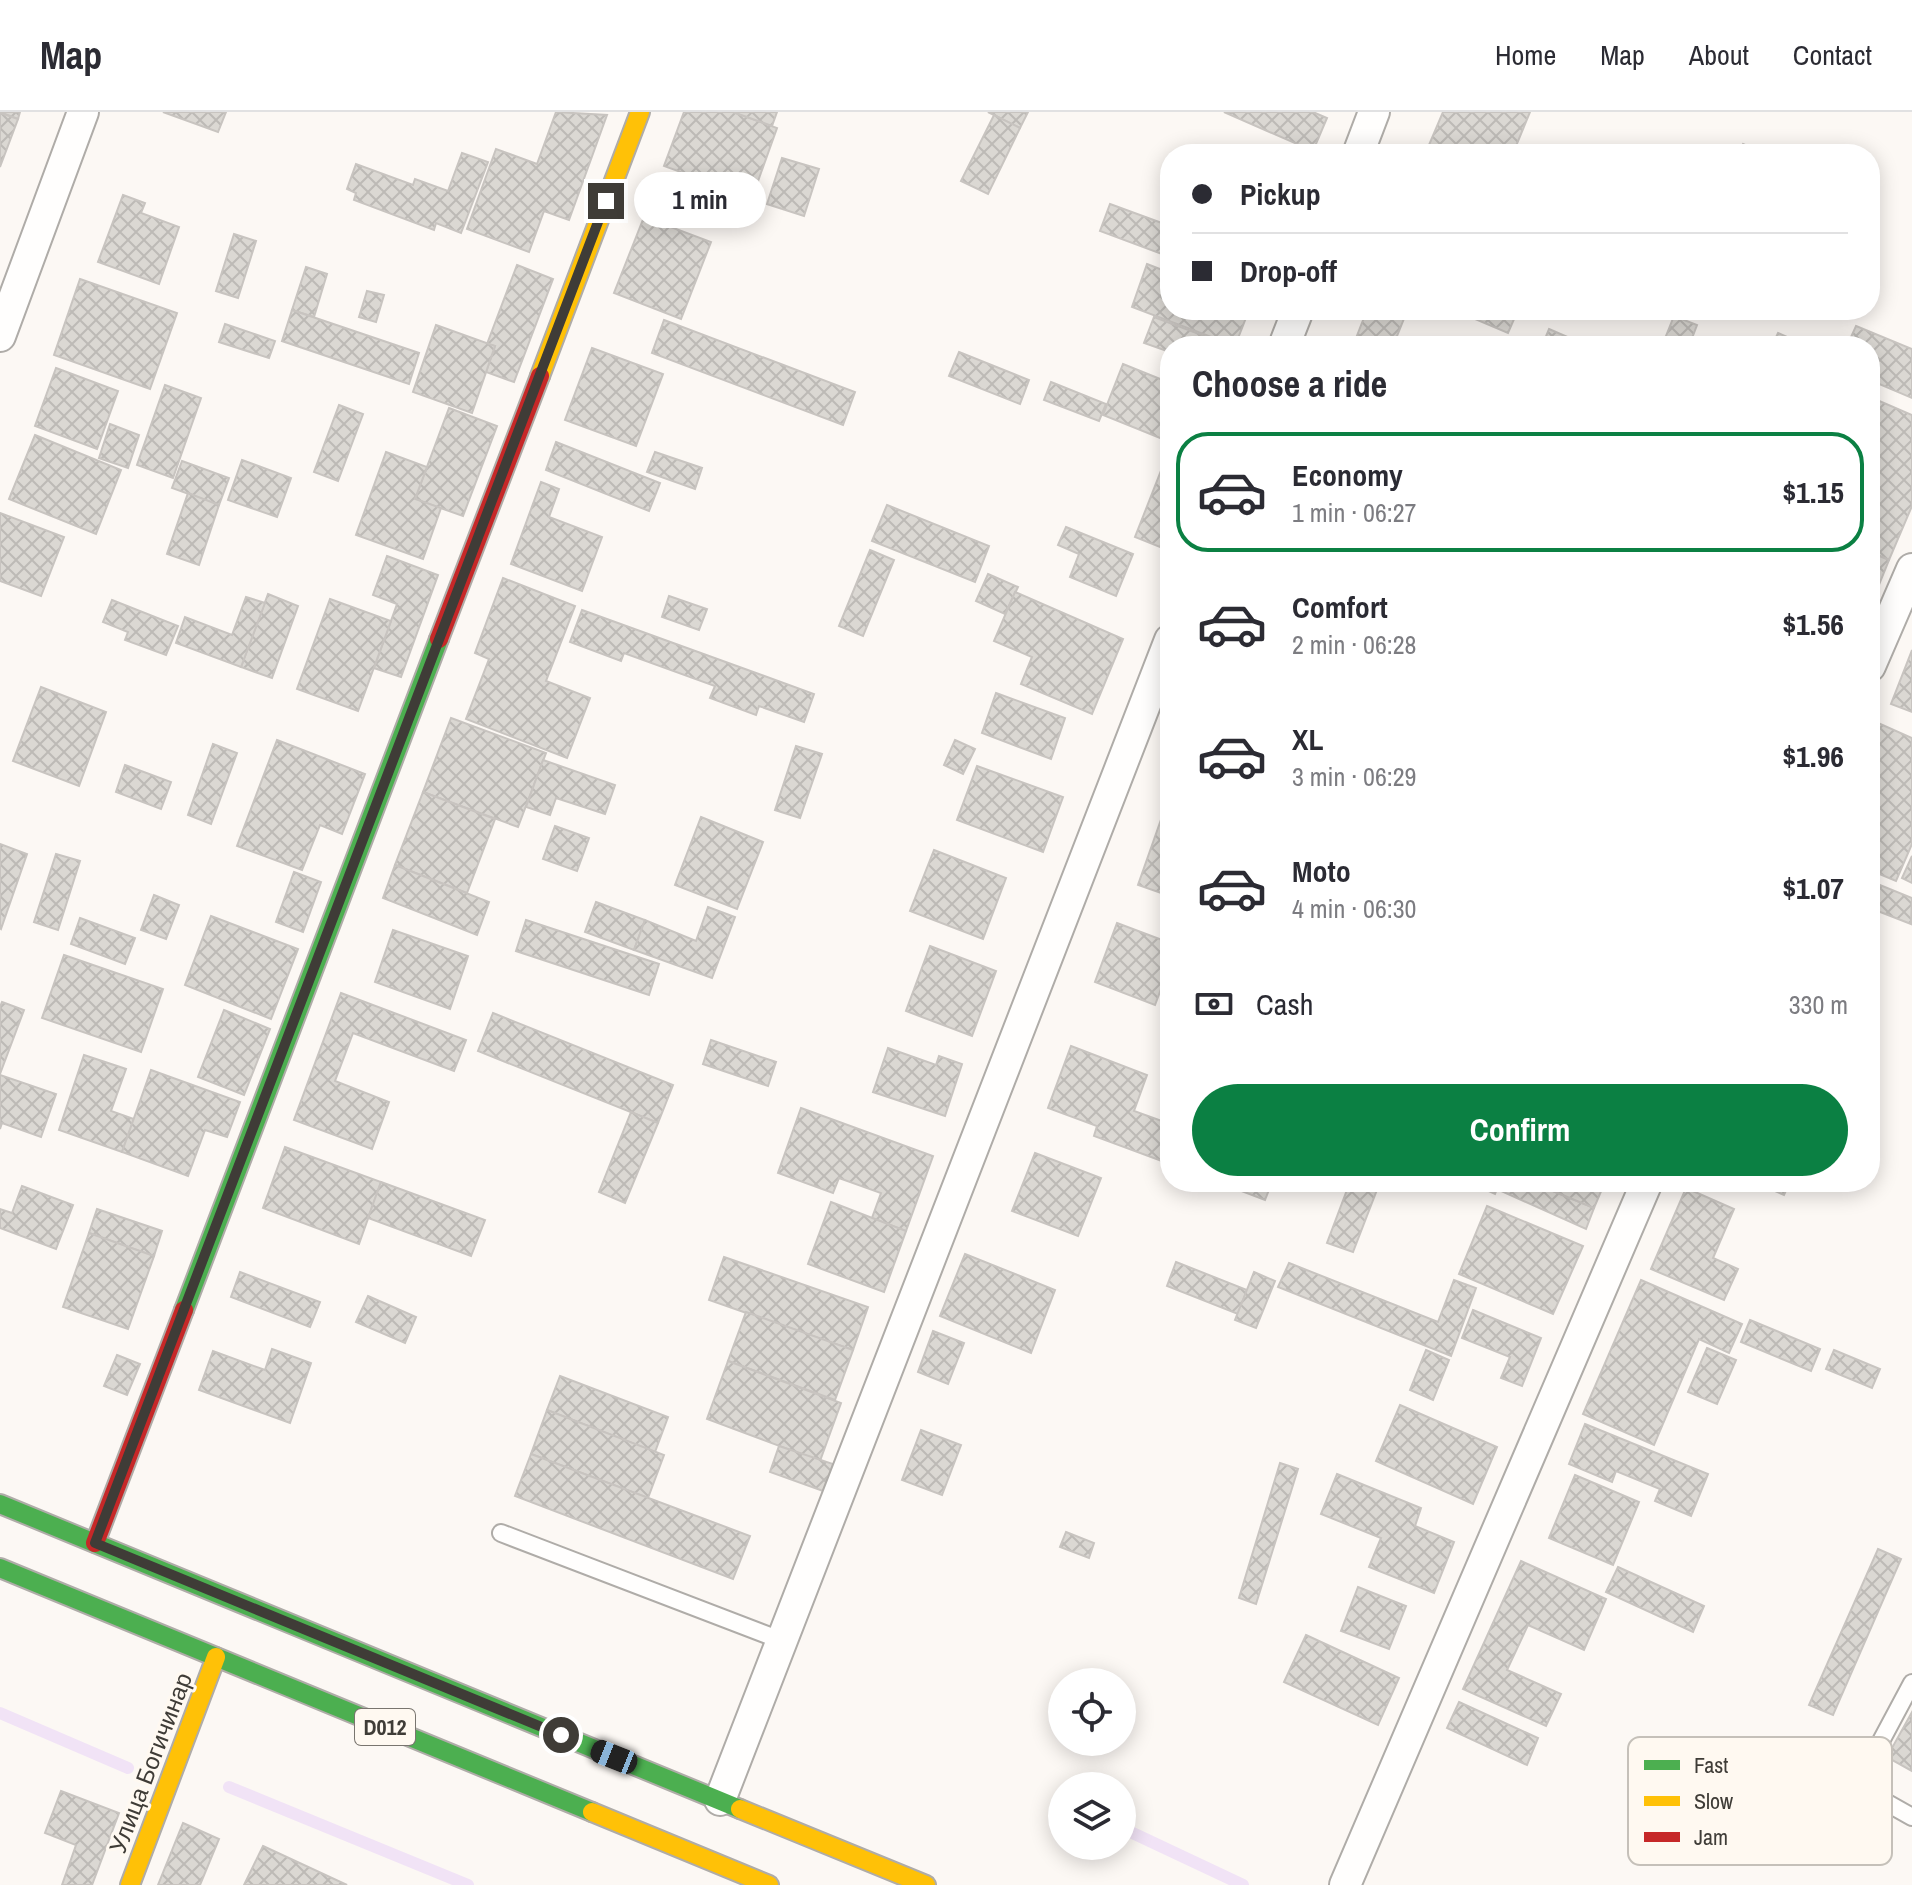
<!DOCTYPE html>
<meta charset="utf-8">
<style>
body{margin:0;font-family:"Archivo Narrow",sans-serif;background:#f7f7f7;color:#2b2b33;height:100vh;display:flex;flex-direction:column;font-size:30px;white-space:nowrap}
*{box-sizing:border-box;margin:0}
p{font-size:26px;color:#7c7c81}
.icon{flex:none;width:44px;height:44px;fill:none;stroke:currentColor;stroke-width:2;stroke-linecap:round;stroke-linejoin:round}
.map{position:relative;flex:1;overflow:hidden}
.panel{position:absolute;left:1160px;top:224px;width:720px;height:856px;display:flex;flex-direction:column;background:#fff;border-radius:32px;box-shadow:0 4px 20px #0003}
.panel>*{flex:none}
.hud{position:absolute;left:1160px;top:32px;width:720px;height:176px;border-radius:32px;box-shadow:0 4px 20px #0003;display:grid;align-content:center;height:176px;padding:0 32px;background:#fff}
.fabs{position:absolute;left:1048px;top:1556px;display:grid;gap:16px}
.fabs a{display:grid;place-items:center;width:88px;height:88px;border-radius:50%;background:#fff;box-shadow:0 4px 20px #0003;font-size:40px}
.end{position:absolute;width:36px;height:36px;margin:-18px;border:10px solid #3f3c37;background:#fff;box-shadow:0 0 0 4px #fff}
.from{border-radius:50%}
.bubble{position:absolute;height:56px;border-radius:28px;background:#fff;box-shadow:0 4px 20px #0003;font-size:26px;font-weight:700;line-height:56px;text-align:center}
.car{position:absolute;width:24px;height:48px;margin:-24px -12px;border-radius:10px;box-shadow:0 0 6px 2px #0007;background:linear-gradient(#222 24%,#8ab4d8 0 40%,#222 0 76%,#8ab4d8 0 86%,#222 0)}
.hud b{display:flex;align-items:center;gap:28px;height:76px;font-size:30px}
.hud b+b{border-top:2px solid #e1e1e2}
.hud i{width:20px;height:20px;background:#2b2b33}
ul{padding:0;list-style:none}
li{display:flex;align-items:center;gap:24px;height:120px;margin:0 16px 12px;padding:0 16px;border:4px solid transparent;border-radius:32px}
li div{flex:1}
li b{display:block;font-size:30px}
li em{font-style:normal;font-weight:700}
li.current{border-color:#0b8043}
li>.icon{width:72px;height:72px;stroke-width:1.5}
h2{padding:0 32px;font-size:36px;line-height:96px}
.pay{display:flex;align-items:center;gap:20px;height:88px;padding:0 32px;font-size:30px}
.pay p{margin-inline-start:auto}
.primary-button{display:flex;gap:16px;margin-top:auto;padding:16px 32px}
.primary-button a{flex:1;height:92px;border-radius:48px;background:#0b8043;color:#fff;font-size:32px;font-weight:700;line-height:92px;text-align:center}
header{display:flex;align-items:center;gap:48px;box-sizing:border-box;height:112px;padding:0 40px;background:#fff;border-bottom:2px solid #e1e1e2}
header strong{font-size:38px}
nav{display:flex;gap:44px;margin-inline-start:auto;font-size:28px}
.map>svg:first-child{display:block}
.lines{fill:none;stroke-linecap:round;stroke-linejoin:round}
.stream{stroke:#f1e3f6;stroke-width:12}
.building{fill:url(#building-cross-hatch);stroke:#c8c4c0;stroke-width:2}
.lane-casing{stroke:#afaca8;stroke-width:20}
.street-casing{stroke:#afaca8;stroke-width:34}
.fast-casing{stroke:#afaca8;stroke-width:22}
.slow-casing{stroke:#afaca8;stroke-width:22}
.jam-casing{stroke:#afaca8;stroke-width:22}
.lane{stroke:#fffefd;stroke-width:16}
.street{stroke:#fffefd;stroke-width:30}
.fast{stroke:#4caf50;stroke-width:18}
.slow{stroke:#ffc107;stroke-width:18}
.jam{stroke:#c62828;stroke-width:18}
.route{stroke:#3f3c37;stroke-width:10}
.labels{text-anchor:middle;stroke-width:6;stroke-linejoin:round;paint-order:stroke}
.shield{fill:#fff9f1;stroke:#79756f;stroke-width:2}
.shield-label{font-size:22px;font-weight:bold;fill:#3f3c37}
.street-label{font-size:24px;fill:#3f3c37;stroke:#fff9f1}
.key{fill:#fff9f1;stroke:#c5c0b9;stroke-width:2}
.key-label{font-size:22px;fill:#3f3c37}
</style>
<header>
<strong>Map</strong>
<nav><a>Home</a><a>Map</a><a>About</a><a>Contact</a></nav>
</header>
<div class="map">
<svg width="1912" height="1773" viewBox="0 0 1912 1773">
<defs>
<pattern id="building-cross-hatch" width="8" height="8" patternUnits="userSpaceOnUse" patternTransform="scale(2)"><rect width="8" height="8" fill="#dbd8d3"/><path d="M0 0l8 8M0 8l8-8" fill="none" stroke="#bdbab6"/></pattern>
</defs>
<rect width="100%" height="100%" fill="#fcf8f4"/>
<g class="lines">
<g class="stream">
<polyline points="0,1601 128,1656"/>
<polyline points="229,1675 468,1773"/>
<polyline points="1122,1716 1243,1773"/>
</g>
</g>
<g class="building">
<polygon points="0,0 20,0 18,7"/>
<polygon points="163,0 226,0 218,20"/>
<polygon points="556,0 607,3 569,108 544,99 529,140 467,117 496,37 537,52"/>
<polygon points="684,0 733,0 777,16 752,86 664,54"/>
<polygon points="733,0 777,0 772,14"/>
<polygon points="988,0 1028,0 1020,16"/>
<polygon points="1224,0 1313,0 1327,6 1313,39"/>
<polygon points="1443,0 1530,0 1514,39 1501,33 1497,42 1450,42 1429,33"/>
<polygon points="0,1 18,7 0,55"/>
<polygon points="994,3 1020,16 988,82 961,69"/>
<polygon points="1743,32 1764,42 1739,42"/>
<polygon points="1501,33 1514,39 1522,42 1497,42"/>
<polygon points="462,41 488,50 461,121 436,111 434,118 354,88 356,81 347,77 356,52 413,73 415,67 448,79"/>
<polygon points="782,46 819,57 804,104 767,92"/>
<polygon points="658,68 683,78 670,115 644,105"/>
<polygon points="123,83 145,91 141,101 179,115 159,172 98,150"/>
<polygon points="1110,92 1170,114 1170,145 1100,119"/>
<polygon points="644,105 711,130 681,207 614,181"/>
<polygon points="234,122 256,129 238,186 216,179"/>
<polygon points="1147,152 1170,161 1170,198 1249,198 1235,234 1132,195"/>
<polygon points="517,153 553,167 514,270 486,260 495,234 487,232"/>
<polygon points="306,155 327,162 314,205 292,198"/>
<polygon points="80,167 177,201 150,277 54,243"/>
<polygon points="367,179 384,183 376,210 359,205"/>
<polygon points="292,198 419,241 409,272 282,229"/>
<polygon points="1367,198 1390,198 1405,204 1393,234 1353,234"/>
<polygon points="1454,198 1518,198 1508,221"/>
<polygon points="1674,204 1697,213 1689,234 1662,234"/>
<polygon points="1154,205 1231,234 1170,234 1170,240 1144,231"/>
<polygon points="664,208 855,280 843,313 652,241"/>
<polygon points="225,212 275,229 269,246 219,230"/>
<polygon points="436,213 495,234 472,301 413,280"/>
<polygon points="1856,214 1912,237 1912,286 1870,268 1870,234 1847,234"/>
<polygon points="1549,217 1588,234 1542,234"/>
<polygon points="1778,221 1807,234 1772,234"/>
<polygon points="592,236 663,262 636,334 565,308"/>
<polygon points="959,240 1029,268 1020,292 949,264"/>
<polygon points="1123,252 1170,271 1170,330 1103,303"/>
<polygon points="56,256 118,279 97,337 35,314"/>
<polygon points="1051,270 1106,292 1099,309 1044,288"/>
<polygon points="165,273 201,286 173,366 137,353"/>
<polygon points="1870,285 1912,303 1912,394 1889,448 1870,440"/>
<polygon points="339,293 363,302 338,369 314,360"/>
<polygon points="449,296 497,314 463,404 415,387"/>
<polygon points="110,312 139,323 128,356 99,346"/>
<polygon points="35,323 121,358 96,422 9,387"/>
<polygon points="556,330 660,371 649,399 546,358"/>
<polygon points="386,340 427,355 415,387 441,396 423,447 356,423"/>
<polygon points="655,340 702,356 695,377 647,360"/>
<polygon points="1166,346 1170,348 1170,408 1160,435 1135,425"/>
<polygon points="242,348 291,366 277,405 228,388"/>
<polygon points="182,349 229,366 219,393 172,376"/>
<polygon points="541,370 559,377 549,405 602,425 582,479 511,452"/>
<polygon points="188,381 219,393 199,453 167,442"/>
<polygon points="887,393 989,434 975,470 872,429"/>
<polygon points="0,401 64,425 41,484 0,469"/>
<polygon points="1066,415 1133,442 1116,484 1070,465 1079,442 1058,433"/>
<polygon points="870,438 894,448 863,524 839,514"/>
<polygon points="1870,440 1889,448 1870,495"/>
<polygon points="387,444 438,463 401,565 374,556 397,492 373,483"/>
<polygon points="988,462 1018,475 1005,502 976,489"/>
<polygon points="503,466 575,494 546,569 590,586 567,646 466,607 489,547 475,541"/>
<polygon points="1015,480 1123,527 1092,602 1021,572 1032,545 994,529"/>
<polygon points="268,482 298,494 272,566 241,555"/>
<polygon points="669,484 707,497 699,518 662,505"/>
<polygon points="246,485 265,491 241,555 176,531 185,505 232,523"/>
<polygon points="330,487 391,509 358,599 297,577"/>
<polygon points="112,488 178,514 166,543 125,528 128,520 103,510"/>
<polygon points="582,498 814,582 804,610 759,594 756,603 710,586 715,574 624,541 621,549 570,530"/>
<polygon points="1912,538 1912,600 1891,592"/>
<polygon points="41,575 106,600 79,674 13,649"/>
<polygon points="996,581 1065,606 1051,647 982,621"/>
<polygon points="451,606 546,641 518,715 423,680"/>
<polygon points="1878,611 1912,626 1912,732 1896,769 1870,758 1870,630"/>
<polygon points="277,628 365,662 342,722 320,713 302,758 237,734"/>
<polygon points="955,628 975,637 963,662 944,653"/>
<polygon points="213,632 237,641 211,712 188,703"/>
<polygon points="796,634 822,642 800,706 775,698"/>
<polygon points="543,648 615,673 605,702 556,686 550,703 526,695"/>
<polygon points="125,653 171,670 161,697 116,680"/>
<polygon points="977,654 1063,685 1043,740 957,708"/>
<polygon points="423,680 495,707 467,781 395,753"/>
<polygon points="1170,682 1170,784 1138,773"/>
<polygon points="701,705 763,730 737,797 675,773"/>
<polygon points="555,714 589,726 577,759 543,747"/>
<polygon points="0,732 27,742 1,817 0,816"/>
<polygon points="934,738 1006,766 983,827 910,799"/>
<polygon points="56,742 80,749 58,818 34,810"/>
<polygon points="1912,744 1912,771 1902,766"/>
<polygon points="395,753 489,790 477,823 383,786"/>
<polygon points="294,760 321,770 303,820 276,810"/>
<polygon points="1870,769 1912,786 1911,812 1870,796"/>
<polygon points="154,783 179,793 166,827 141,818"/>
<polygon points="596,790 645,808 634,838 585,820"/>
<polygon points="708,795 735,805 712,866 634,838 645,808 696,829"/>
<polygon points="211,804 298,837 271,907 185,873"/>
<polygon points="80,806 135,826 125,852 71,832"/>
<polygon points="526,808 659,852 649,883 516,839"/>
<polygon points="1117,811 1170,831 1170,853 1155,893 1095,870"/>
<polygon points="393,818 468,844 450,897 375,870"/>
<polygon points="930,834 996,859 972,924 906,899"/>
<polygon points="64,843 163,877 141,940 42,906"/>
<polygon points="341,881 466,928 454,959 353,921 335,969 389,990 372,1037 294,1008"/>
<polygon points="2,890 24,898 0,962 0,895"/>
<polygon points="224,898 270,917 244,983 198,965"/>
<polygon points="493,901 673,973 658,1011 478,939"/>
<polygon points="711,928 776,950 768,974 703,952"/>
<polygon points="1071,934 1147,963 1134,999 1170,1012 1170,1052 1094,1024 1097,1014 1048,996"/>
<polygon points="888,936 936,953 939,944 962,952 945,1004 873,980"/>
<polygon points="84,943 126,957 111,999 134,1007 122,1040 59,1018"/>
<polygon points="151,958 240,990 227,1025 205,1018 188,1064 122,1040"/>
<polygon points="0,963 56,982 41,1025 2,1011 0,1017"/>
<polygon points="801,996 933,1044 906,1119 872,1106 881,1081 839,1066 833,1081 778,1061"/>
<polygon points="631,1000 658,1011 625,1091 599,1080"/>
<polygon points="285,1035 381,1070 359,1132 263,1096"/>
<polygon points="1035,1041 1101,1066 1078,1124 1012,1099"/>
<polygon points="381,1070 485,1108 471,1144 368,1106"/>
<polygon points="1218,1070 1272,1070 1265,1088"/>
<polygon points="1350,1070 1380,1070 1353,1140 1327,1131"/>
<polygon points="1469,1070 1531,1070 1594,1096 1586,1117 1497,1077 1495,1082"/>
<polygon points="1531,1070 1605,1070 1594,1096"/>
<polygon points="1754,1070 1790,1070 1784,1083"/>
<polygon points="22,1074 73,1093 56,1137 0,1116 0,1097 12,1101"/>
<polygon points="1686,1076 1734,1097 1713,1146 1738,1157 1724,1188 1651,1157"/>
<polygon points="831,1090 906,1119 884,1180 808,1152"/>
<polygon points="1487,1094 1583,1134 1553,1202 1459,1162"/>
<polygon points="97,1097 162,1119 154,1144 89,1121"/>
<polygon points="89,1121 154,1144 128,1217 63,1195"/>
<polygon points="965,1142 1055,1178 1031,1241 940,1204"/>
<polygon points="724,1145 868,1195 853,1238 709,1188"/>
<polygon points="1176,1150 1247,1178 1238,1202 1167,1174"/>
<polygon points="1289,1151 1438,1210 1454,1168 1476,1176 1451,1244 1278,1175"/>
<polygon points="240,1160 320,1190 310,1215 231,1185"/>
<polygon points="1254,1160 1275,1169 1256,1216 1235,1208"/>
<polygon points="1641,1168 1742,1212 1729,1241 1699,1227 1654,1333 1583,1302"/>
<polygon points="368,1184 416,1205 405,1231 356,1210"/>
<polygon points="1473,1198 1541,1226 1522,1274 1501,1266 1510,1245 1462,1226"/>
<polygon points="746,1200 853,1238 835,1288 728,1249"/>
<polygon points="1750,1208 1820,1237 1811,1259 1741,1230"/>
<polygon points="933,1219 964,1231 948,1272 918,1260"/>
<polygon points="1707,1236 1736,1248 1717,1292 1688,1280"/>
<polygon points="272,1237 311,1251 290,1311 199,1278 213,1239 265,1258"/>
<polygon points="1426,1238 1449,1248 1433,1288 1410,1278"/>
<polygon points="1834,1238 1880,1257 1872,1276 1826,1257"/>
<polygon points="117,1243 140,1252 127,1283 104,1274"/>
<polygon points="728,1249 841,1291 820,1349 707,1307"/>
<polygon points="560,1264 668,1305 655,1340 547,1298"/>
<polygon points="1400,1293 1497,1335 1473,1392 1376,1349"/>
<polygon points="547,1298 664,1343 648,1386 531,1342"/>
<polygon points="1585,1312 1708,1362 1691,1404 1655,1389 1660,1377 1616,1359 1612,1370 1569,1352"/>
<polygon points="921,1318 961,1333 942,1383 902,1368"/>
<polygon points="779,1334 833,1352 823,1379 770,1360"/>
<polygon points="531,1342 750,1424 733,1467 515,1384"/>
<polygon points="1280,1351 1298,1357 1256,1492 1239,1486"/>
<polygon points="1337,1362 1421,1396 1415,1414 1454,1430 1434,1481 1369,1455 1381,1426 1321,1402"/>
<polygon points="1575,1363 1639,1390 1613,1453 1549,1426"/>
<polygon points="1066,1420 1094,1431 1089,1446 1060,1435"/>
<polygon points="1878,1437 1901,1447 1833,1603 1809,1593"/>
<polygon points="1521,1449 1606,1487 1584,1538 1528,1513 1507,1558 1561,1582 1546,1614 1463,1577"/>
<polygon points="1618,1455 1704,1494 1693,1520 1606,1480"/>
<polygon points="1358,1475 1406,1494 1389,1537 1341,1519"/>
<polygon points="1306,1523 1399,1566 1378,1613 1284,1570"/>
<polygon points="1459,1590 1538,1626 1527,1653 1447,1616"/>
<polygon points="1912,1600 1912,1659 1887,1645"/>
<polygon points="61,1679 119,1701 92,1773 62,1773 76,1733 45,1721"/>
<polygon points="183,1711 219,1727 200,1773 158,1773"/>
<polygon points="263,1734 347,1773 244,1773"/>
</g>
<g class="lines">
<defs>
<g id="lane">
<polyline points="501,1421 783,1529"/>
<polyline points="1912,1571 1857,1674 1912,1705"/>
</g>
<g id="street">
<polyline points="1358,42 1374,0"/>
<polyline points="0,224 83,0"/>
<polyline points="1284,234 1298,198"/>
<polyline points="1870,554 1912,457"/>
<polyline points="720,1688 1170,528"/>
<polyline points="1345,1773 1647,1070"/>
</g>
<g id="fast">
<polyline points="184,1198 439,527"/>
<polyline points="0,1392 740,1697"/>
<polyline points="0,1456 592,1700"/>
</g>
<g id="slow">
<polyline points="540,264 640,0"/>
<polyline points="740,1697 926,1773"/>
<polyline points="592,1700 769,1773"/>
<polyline points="130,1773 216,1545"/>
</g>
<g id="jam">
<polyline points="439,527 540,264"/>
<polyline points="95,1431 184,1198"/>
</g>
</defs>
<use href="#lane" class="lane-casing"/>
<use href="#street" class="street-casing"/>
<use href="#fast" class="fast-casing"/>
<use href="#slow" class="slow-casing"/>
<use href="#jam" class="jam-casing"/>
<use href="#lane" class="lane"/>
<use href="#street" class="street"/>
<use href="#fast" class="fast"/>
<use href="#slow" class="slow"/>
<use href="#jam" class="jam"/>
</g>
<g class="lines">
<polyline class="route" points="561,1623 95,1431 606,89"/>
</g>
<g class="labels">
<rect class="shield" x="355" y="1597" width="60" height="36" rx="6"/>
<g class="shield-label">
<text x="385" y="1623">D012</text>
</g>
<g class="street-label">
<text transform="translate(151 1651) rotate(-69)" y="8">Улица Богичинар</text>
</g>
</g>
<rect x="1628" y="1625" width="264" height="128" rx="12" class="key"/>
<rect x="1644" y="1648" width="36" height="10" fill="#4caf50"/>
<rect x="1644" y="1684" width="36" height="10" fill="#ffc107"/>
<rect x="1644" y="1720" width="36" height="10" fill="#c62828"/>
<g class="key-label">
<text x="1694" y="1661">Fast</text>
<text x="1694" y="1697">Slow</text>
<text x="1694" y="1733">Jam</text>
</g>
</svg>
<div class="fabs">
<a><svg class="icon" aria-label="locate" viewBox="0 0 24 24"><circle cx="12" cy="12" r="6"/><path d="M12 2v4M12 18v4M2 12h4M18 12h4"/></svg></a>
<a><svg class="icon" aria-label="layers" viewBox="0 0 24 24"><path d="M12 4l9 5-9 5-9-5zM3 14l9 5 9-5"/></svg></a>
</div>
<i class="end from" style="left:561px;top:1623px"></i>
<i class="end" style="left:606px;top:89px"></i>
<div class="bubble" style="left:634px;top:60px;width:132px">1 min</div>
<i class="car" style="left:614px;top:1645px;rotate:292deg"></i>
<div class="hud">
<b><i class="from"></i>Pickup</b>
<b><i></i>Drop-off</b>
</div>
<section class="panel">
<h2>Choose a ride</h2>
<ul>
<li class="current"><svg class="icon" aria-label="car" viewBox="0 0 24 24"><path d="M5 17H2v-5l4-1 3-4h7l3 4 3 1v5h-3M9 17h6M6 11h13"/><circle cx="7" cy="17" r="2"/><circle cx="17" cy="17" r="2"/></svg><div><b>Economy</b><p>1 min · 06:27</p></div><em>$1.15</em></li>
<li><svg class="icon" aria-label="car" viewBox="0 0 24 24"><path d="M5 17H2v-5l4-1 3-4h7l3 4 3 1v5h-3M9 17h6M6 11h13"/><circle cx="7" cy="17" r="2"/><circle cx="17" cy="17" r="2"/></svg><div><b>Comfort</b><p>2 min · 06:28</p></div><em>$1.56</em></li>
<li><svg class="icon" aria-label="car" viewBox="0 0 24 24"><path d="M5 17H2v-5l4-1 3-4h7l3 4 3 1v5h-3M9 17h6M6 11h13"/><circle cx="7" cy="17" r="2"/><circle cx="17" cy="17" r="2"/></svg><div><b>XL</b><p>3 min · 06:29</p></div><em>$1.96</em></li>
<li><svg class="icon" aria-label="car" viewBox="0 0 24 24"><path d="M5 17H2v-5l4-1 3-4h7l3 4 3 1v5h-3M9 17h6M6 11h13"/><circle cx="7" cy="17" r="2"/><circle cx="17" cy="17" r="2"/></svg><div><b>Moto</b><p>4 min · 06:30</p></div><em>$1.07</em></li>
</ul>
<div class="pay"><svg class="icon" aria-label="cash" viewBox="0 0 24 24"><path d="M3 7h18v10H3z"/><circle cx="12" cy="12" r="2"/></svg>Cash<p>330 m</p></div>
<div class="primary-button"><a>Confirm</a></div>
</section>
</div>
